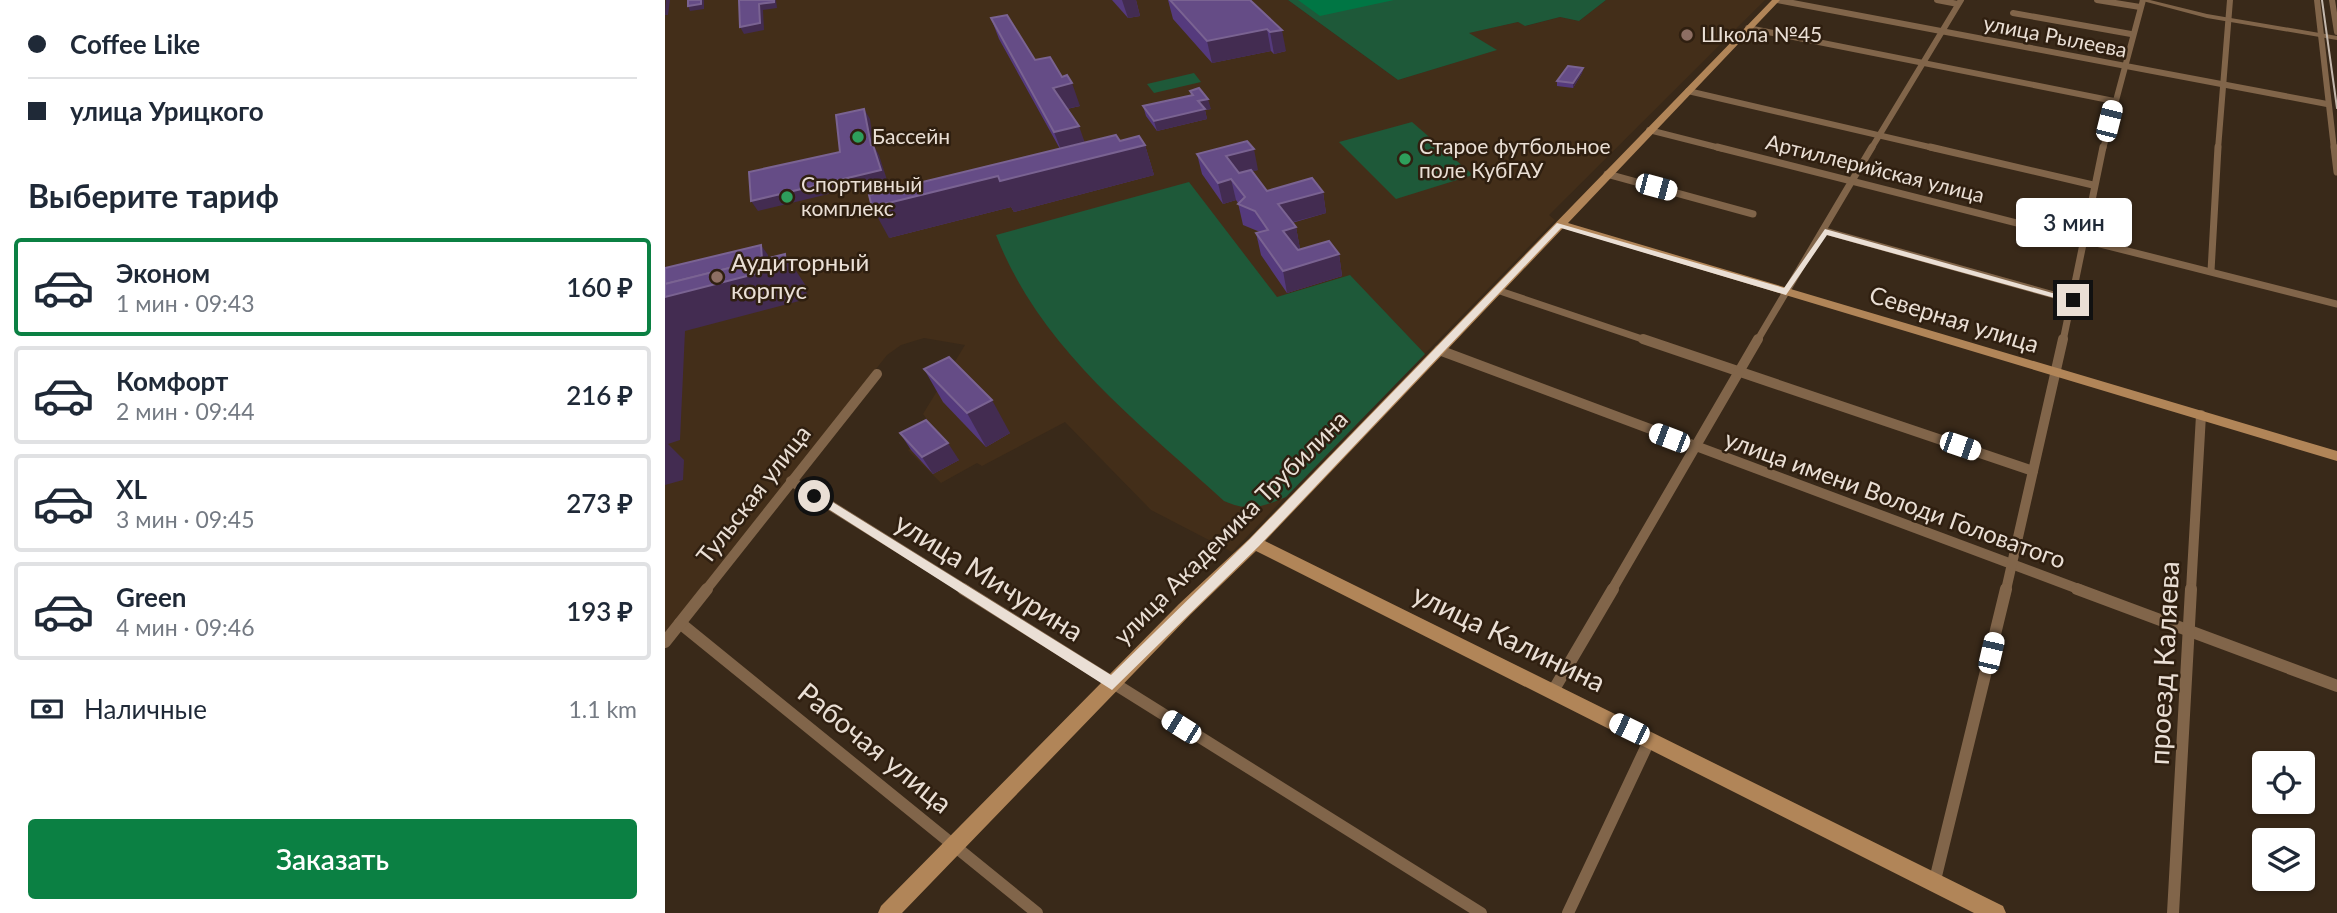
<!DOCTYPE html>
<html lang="ru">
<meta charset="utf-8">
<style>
body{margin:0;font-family:Lato,sans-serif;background:#f2f2f3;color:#1f2937;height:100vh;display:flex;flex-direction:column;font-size:26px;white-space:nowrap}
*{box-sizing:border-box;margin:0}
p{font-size:23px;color:#747a83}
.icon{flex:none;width:38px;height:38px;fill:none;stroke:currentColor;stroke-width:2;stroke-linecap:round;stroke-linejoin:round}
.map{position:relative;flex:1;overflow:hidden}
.sheet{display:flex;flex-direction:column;background:#fff;width:665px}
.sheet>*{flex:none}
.hud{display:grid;align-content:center;height:154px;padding:0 28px;background:#fff}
.buttons{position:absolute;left:1587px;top:751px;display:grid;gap:14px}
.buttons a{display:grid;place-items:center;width:63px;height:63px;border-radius:7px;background:#fff;box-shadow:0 2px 5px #0004;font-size:35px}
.end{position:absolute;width:32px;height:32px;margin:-16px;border:9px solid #eadfd5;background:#111;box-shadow:0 0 0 4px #111}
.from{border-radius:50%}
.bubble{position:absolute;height:49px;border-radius:7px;background:#fff;box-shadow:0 2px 5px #0004;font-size:23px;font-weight:600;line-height:49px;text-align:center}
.car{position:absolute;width:21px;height:42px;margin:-21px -10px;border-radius:9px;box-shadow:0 0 5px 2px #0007;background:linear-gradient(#fff 24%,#345 0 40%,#fff 0 76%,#345 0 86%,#fff 0)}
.hud b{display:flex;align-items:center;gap:24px;height:66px;font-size:26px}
.hud b+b{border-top:2px solid #e0e1e3}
.hud i{width:18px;height:18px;background:#1f2937}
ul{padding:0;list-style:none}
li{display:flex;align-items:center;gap:21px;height:98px;margin:0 14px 10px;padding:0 14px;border:4px solid #e0e1e3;border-radius:7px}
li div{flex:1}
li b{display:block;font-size:26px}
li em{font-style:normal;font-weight:600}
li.current{border-color:#0b8043}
li>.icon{width:63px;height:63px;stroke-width:1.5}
h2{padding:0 28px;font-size:32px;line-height:84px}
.pay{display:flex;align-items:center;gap:18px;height:77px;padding:0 28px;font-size:26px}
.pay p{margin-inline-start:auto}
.action{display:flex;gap:14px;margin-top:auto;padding:14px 28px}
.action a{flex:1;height:80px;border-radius:7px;background:#0b8043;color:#fff;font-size:28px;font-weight:600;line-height:80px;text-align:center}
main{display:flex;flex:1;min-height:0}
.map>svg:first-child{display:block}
.built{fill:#432e19}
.green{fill:#1e5939}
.forest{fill:#007644}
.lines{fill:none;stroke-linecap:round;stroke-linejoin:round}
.minor-far3{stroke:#81654a;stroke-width:6}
.minor-far2{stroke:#81654a;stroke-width:7}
.minor-far1{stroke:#81654a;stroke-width:10}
.minor{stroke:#81654a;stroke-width:12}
.tertiary{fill:#81654a;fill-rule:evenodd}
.secondary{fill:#b18558;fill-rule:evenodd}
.tram{stroke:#c4b8ad;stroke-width:2}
.wall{fill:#553a7d}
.shaded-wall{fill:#432c51}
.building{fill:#654c86;stroke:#7a6392;stroke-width:2}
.route{fill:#eadfd5}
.education-dot{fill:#8d6e63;stroke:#2f1f10;stroke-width:2.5}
.leisure-dot{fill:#2e9e5b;stroke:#2f1f10;stroke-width:2.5}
.labels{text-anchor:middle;stroke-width:5;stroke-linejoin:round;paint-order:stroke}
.far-poi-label{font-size:21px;fill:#eadfd5;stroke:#2f1f10;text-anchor:start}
.far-street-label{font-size:21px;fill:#eadfd5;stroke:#2f1f10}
.poi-label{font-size:24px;fill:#eadfd5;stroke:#2f1f10;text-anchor:start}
.street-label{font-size:24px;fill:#eadfd5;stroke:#2f1f10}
.near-street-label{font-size:28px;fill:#eadfd5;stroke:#2f1f10}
</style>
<main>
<section class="sheet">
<div class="hud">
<b><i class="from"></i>Coffee Like</b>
<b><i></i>улица Урицкого</b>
</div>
<h2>Выберите тариф</h2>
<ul>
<li class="current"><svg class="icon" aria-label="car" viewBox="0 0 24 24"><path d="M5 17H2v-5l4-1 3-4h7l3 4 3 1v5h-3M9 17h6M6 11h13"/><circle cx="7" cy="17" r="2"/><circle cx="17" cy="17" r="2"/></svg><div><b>Эконом</b><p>1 мин · 09:43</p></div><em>160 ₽</em></li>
<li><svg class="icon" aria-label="car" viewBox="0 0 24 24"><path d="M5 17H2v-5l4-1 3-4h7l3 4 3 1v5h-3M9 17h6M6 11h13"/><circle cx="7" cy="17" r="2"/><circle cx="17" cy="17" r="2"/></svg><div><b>Комфорт</b><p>2 мин · 09:44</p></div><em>216 ₽</em></li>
<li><svg class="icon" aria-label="car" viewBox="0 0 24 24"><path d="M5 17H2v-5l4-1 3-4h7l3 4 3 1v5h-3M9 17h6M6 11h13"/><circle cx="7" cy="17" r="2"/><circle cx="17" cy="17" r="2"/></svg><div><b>XL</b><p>3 мин · 09:45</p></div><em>273 ₽</em></li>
<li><svg class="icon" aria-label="car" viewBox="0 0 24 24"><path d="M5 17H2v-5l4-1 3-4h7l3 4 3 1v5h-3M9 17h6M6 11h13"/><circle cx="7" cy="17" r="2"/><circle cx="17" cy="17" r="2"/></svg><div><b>Green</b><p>4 мин · 09:46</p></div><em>193 ₽</em></li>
</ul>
<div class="pay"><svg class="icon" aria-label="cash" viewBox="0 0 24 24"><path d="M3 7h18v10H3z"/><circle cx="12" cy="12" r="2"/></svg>Наличные<p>1.1 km</p></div>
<div class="action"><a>Заказать</a></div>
</section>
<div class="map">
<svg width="1672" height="913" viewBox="0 0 1672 913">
<rect width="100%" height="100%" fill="#392919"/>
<polygon class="built" points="0,0 623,0 733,80 831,50 803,33 853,22 861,26 895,17 914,21 941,0 1100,0 884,215 890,220 567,552 486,510 400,422 317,466 312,463 276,483 243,450 273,434 258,414 300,345 259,338 236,345 222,355 0,638"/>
<g class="green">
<polygon points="623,0 941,0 914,21 895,17 860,26 853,22 804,33 832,50 733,80"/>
<polygon points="529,73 536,82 489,93 482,84"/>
<polygon points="747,122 808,175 731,199 674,142"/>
<path d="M524,182L612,297L685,275L760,354L621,497C597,507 584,512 559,501C472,421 375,348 331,235Z"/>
</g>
<polygon class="forest" points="633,0 729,0 655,16"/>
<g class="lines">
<g class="minor-far3">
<polyline points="1112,0 1662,104"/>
<polyline points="1272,0 1293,4"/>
<polyline points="1432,0 1475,7"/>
<polyline points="1652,0 1669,149"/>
<polyline points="1667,0 1672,32"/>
<polyline points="1348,13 1466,34"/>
<polyline points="1083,28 1449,101"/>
<polyline points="1023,91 1273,149"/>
<polyline points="984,130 1059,149"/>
<polyline points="1206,149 1296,0"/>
<polyline points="1438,149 1478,0"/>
<polyline points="1553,149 1565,0"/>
</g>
<g class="minor-far2">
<polyline points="1052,147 1672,304"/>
<polyline points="1265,147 1428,185"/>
<polyline points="1669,147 1672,172"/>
<polyline points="942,174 1088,214"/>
<polyline points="1160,231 1407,300"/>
<polyline points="1546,271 1553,147"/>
<polyline points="832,290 983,341"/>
<polyline points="1092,341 1207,147"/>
<polyline points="1398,341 1438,147"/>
</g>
<g class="minor-far1">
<polyline points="978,339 1368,471"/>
<polyline points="774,350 1416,590"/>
<polyline points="126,481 301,590"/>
<polyline points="41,590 212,374"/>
<polyline points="947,590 1093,339"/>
<polyline points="1341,590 1398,339"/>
<polyline points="1526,590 1536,415"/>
</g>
<g class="minor">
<polyline points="298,589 816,913"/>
<polyline points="1412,589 1672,686"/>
<polyline points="15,623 372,913"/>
<polyline points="0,642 42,589"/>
<polyline points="888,691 948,589"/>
<polyline points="1270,880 1341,589"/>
<polyline points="903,913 985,739"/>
<polyline points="1508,913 1526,589"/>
</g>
<polygon class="tertiary" points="1474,0 1485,0 1542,14 1672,36 1672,40 1542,18"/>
<polygon class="secondary" points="1107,0 1115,0 903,223 1672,451 1672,461 898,228 600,541 1338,906 1341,913 1309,913 591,551 526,614 237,913 213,913 216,906 514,604 584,539"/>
<polyline class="tram" points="1657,0 1672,108"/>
</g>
<g class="wall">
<polygon points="447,0 471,0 475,16 463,18"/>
<polygon points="503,0 585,0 621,51 609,54 606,51 547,63 508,19"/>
<polygon points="326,18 370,60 415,106 402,109 420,143 455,141 480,145 489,175 349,212 346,207 224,238 395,149 334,39"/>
<polygon points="918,68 917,73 908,88 892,86 892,81"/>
<polygon points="525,91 546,109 540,110 542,119 492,131 481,116 478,106 526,95"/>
<polygon points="532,154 593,170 587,171 602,191 658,192 661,213 627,223 631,227 635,249 632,249 674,254 677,276 622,293 596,255 591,233 595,232 578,225 573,203 571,200 558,204 537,174"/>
<polygon points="259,369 345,433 321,447 278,402"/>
<polygon points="235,433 294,460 268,474 246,450"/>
</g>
<g class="shaded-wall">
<polygon points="1,0 5,0 3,15 0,15"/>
<polygon points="36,0 39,0 39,9 25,11 23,6"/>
<polygon points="109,0 111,0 112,8 98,10 99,30 79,34 75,27 94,4"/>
<polygon points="457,0 471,0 475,16 463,18"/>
<polygon points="602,29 606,51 547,63 542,41"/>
<polygon points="617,30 621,51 609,54 605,32"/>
<polygon points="918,68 917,73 908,88 908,83"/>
<polygon points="407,83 415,106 396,110 388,88"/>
<polygon points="543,99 546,109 540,110 542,119 492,131 489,121 533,101"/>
<polygon points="199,109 205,119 209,146 214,155 222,180 93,211 86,201 206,145"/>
<polygon points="414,126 422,149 398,155 389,132"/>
<polygon points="480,145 489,175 349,212 346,207 224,238 207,207 333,176"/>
<polygon points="589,149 593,170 565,177 561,156"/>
<polygon points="566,179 571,200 558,204 553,183"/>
<polygon points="658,192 661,213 617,225 613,204"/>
<polygon points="631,227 635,249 622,252 618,231"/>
<polygon points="96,245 103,255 104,271 120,254 141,286 142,299 20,331 15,440 3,444 19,460 18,480 0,485 0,287"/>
<polygon points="674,254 677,276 622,293 618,271"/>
<polygon points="327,400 345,433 321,447 302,413"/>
<polygon points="283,443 294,460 268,474 257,457"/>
</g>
<g class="building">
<polygon points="23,0 36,0 36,4 23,6"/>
<polygon points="74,0 109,0 109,2 94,4 95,23 75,27"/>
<polygon points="505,0 585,0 617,30 605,32 602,29 542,41"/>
<polygon points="342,15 370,60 385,57 397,77 402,75 407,83 388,88 414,126 389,132 326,18"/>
<polygon points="903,66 918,68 908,83 892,81"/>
<polygon points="534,88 543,99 533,101 540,109 489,121 478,106 528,95 525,91"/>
<polygon points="199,109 206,145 208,145 216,170 86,201 84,172 175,152 171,115"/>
<polygon points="451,135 455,141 474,136 480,145 335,181 333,176 207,207 204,195"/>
<polygon points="582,141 589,149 561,156 574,173 586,170 602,191 647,178 658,192 613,204 631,227 618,231 633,250 664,241 674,254 618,271 591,233 603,230 590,211 573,204 580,197 566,179 553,183 532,154"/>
<polygon points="96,245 97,260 0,284 0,268"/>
<polygon points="120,254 121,266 0,297 0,284"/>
<polygon points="284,357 327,400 302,413 259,369"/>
<polygon points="261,420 283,443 257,457 235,433"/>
</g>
<polygon class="route" points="892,223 1119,288 1160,229 1412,300 1404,302 1162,235 1121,295 896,228 594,546 447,690 143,496 149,491 153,493 446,675 585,539"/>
<g class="education-dot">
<circle cx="1022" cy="35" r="7"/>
<circle cx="52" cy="277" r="7"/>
</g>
<g class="leisure-dot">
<circle cx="193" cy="137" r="7"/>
<circle cx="740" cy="159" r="7"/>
<circle cx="122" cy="197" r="7"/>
</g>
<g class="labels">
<g class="far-poi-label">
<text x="1036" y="42">Школа №45</text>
<text x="207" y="144">Бассейн</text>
<text x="754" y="154">Старое футбольное<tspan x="754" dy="24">поле КубГАУ</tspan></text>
<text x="136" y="192">Спортивный<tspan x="136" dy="24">комплекс</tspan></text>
</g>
<g class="far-street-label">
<text transform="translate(1390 37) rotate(11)" y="7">улица Рылеева</text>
<text transform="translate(1210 169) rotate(14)" y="7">Артиллерийская улица</text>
</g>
<g class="poi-label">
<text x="66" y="271">Аудиторный<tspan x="66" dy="28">корпус</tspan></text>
</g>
<g class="street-label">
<text transform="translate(1289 320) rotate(17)" y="8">Северная улица</text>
<text transform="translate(89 495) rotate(-52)" y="8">Тульская улица</text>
<text transform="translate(1230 500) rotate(20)" y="8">улица имени Володи Головатого</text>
<text transform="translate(566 528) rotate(-45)" y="8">улица Академика Трубилина</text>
</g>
<g class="near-street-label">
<text transform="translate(324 577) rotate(32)" y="10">улица Мичурина</text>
<text transform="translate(844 638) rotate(26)" y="10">улица Калинина</text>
<text transform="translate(1499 663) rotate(-87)" y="10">проезд Каляева</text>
<text transform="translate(210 748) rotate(39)" y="10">Рабочая улица</text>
</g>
</g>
</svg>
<div class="buttons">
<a><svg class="icon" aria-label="locate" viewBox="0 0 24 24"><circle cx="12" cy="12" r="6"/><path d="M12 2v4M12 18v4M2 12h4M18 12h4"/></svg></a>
<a><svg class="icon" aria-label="layers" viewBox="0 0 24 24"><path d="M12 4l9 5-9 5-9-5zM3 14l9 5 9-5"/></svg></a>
</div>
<i class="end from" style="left:149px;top:496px"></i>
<i class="end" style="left:1408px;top:300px"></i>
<div class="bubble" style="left:1351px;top:198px;width:116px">3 мин</div>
<i class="car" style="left:1444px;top:121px;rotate:14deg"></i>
<i class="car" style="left:991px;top:187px;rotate:105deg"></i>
<i class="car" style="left:1004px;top:438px;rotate:291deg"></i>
<i class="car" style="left:1295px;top:446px;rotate:109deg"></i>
<i class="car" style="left:1326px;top:653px;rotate:13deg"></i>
<i class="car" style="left:516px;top:727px;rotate:302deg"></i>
<i class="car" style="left:964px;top:729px;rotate:296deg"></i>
</div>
</main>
